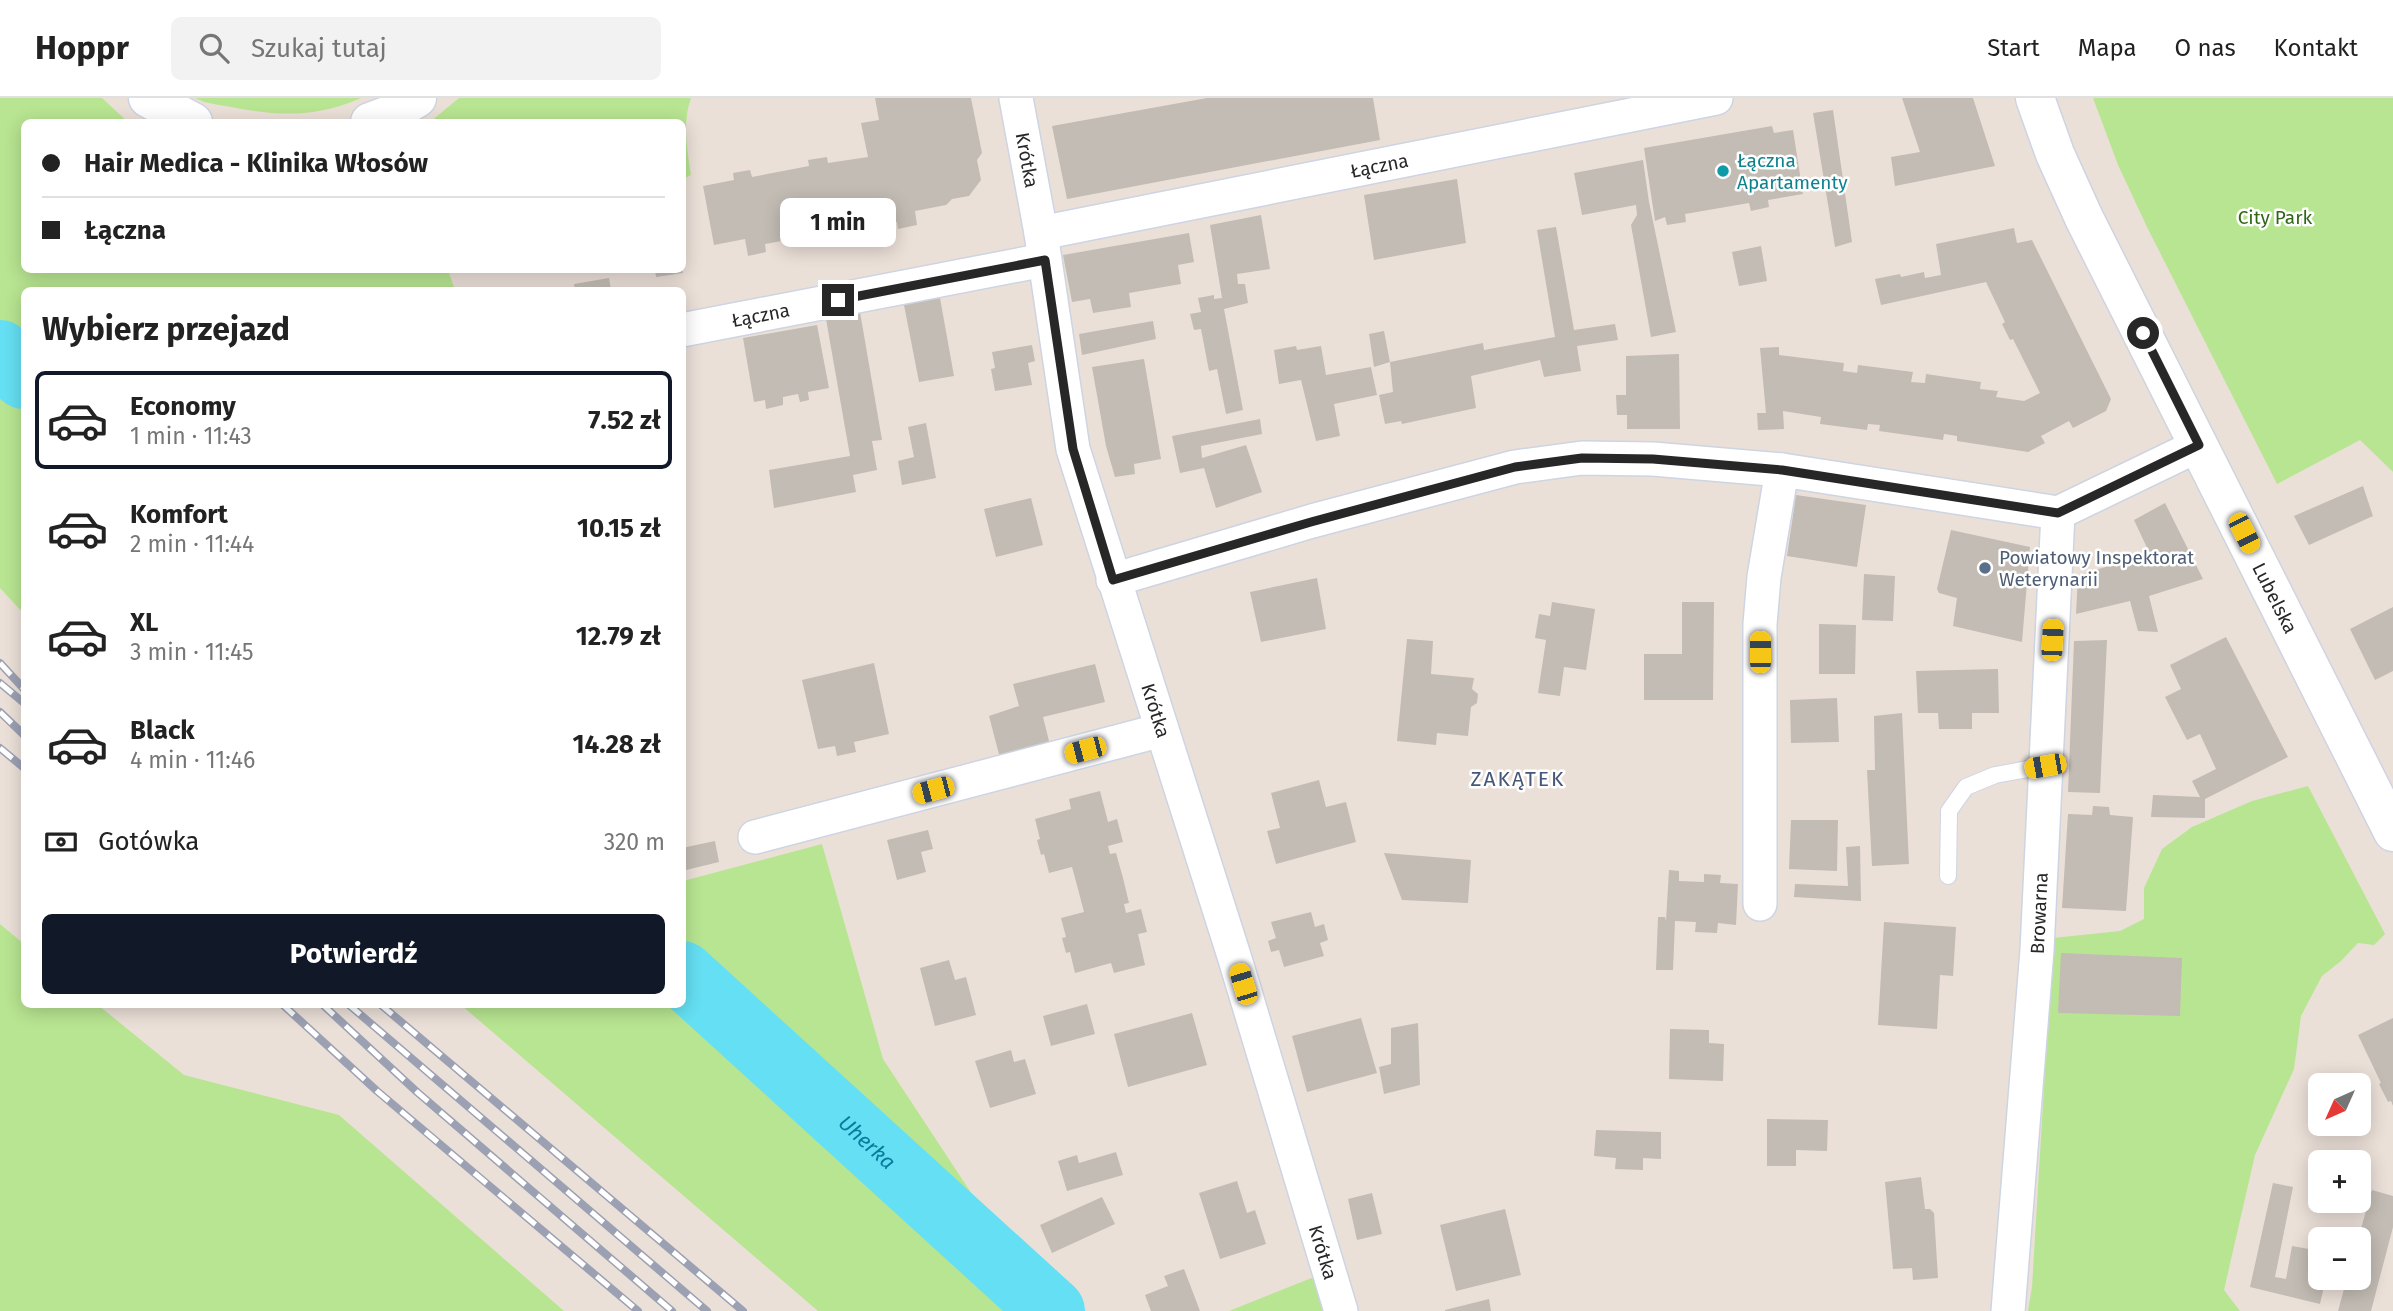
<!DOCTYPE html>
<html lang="pl">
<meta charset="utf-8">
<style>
body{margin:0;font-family:"Fira Sans",sans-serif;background:#f2f2f2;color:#222;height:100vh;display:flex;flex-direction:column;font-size:26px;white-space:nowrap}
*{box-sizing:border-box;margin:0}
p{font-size:23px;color:#767676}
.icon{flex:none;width:38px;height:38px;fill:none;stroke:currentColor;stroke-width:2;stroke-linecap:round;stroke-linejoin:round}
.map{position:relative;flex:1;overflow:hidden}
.panel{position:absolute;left:21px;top:189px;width:665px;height:721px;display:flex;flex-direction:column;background:#fff;border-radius:10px;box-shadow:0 4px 18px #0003}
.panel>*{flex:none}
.guide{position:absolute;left:21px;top:21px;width:665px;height:154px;border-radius:10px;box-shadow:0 4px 18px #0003;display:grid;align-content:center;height:154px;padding:0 21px;background:#fff}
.needle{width:46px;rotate:225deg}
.controls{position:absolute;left:2308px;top:975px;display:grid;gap:14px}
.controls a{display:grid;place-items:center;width:63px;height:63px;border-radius:10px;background:#fff;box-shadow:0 4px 18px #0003;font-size:35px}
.end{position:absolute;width:32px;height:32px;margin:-16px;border:9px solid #272727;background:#fff;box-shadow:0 0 0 4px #fff}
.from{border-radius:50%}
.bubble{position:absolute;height:49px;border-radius:10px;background:#fff;box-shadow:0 4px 18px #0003;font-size:23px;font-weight:700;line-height:49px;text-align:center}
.car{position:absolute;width:21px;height:42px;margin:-21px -10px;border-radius:9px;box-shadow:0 0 5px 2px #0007;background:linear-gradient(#f5c518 24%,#345 0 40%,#f5c518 0 76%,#345 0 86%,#f5c518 0)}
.guide b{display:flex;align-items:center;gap:24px;height:66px;font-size:26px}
.guide b+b{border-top:2px solid #e0e0e0}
.guide i{width:18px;height:18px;background:#222}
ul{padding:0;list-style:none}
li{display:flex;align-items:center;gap:21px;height:98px;margin:0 14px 10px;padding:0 7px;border:4px solid transparent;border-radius:10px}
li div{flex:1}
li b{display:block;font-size:26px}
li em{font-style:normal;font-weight:700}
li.selected{border-color:#111827}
li>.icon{width:63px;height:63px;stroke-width:1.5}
h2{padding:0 21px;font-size:32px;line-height:84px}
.pay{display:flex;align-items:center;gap:18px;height:77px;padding:0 21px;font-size:26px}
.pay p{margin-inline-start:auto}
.cta{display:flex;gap:14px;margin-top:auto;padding:14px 21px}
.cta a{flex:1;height:80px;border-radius:10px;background:#111827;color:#fff;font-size:28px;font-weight:700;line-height:80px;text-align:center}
header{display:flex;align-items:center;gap:42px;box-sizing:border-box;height:98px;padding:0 35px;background:#fff;border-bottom:2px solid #e0e0e0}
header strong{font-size:33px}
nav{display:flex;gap:38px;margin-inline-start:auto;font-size:24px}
.search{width:490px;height:63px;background:#f2f2f2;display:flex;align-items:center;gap:18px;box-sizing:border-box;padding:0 24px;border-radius:10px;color:#767676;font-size:26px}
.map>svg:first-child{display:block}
.green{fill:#b8e591}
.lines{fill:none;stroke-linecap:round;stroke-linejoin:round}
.river{stroke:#65dff3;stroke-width:66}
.building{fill:#c2bcb4}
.lane-casing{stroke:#cdd4e2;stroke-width:18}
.street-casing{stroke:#cdd4e2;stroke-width:36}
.secondary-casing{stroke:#cdd4e2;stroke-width:41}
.lane{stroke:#fff;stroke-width:16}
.street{stroke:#fff;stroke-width:33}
.secondary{stroke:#fff;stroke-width:38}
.rail-casing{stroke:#9ba1b3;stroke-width:8}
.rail{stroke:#fff;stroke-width:5;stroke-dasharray:16;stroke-linecap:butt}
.route{stroke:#272727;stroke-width:9}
.culture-dot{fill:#0f9aa8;stroke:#fff;stroke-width:2.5}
.service-dot{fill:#5c6f8a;stroke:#fff;stroke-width:2.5}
.labels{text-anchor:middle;stroke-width:5;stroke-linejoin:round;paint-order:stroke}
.street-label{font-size:19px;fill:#272727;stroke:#fff}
.culture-label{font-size:19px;fill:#0d838f;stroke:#fff;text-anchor:start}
.park-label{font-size:19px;fill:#316616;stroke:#fff}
.service-label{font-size:19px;fill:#4e5e75;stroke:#fff;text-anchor:start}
.neighbourhood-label{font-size:21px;letter-spacing:2px;fill:#475679;stroke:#fff}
.water-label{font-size:21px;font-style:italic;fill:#087b9b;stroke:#fff}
</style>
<header>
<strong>Hoppr</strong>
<div class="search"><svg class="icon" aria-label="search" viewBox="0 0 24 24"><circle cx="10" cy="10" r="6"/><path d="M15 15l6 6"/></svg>Szukaj tutaj</div>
<nav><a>Start</a><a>Mapa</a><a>O nas</a><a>Kontakt</a></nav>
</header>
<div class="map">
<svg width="2393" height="1213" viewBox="0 0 2393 1213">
<rect width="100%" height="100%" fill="#ebe0d8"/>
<g class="green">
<polygon points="0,0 102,0 128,24 24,24 24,172 448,172 455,192 24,192 24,516 0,490"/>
<path d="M195,0H361C305,25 261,15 204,4Z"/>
<path d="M459,0H691C682,25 687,51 691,77L683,81L682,24H430Z"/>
<polygon points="2093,0 2393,0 2393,374 2360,342 2277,386 2147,129 2118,67"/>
<polygon points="2308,688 2385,836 2374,847 2358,845 2341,863 2322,878 2301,918 2294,971 2255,1057 2224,1192 2240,1213 2028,1213 2032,1189 2053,840 2120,833 2144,821 2144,790 2162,751 2192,729 2252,703"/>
<polygon points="822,746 883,961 991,1125 1086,1213 818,1213 461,907 682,906 683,783"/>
<polygon points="0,826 24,846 24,906 98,907 184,977 339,1017 564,1213 0,1213"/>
<polygon points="1314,1179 1326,1213 1229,1213"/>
</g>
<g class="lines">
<g class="river">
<polyline points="0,255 24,278"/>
<path id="s1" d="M682,876L1052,1213"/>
</g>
</g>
<g class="building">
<polygon points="875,0 971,0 982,55 977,62 981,82 969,98 952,101 946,107 915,113 917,127 898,131 897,124 867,129 866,121 838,126 841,141 822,145 819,129 791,134 793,141 765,146 766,154 748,158 745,141 714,147 703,88 734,82 733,75 750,72 752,79 809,68 808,62 827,59 828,65 868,59 861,25 879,22"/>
<polygon points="1207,0 1373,0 1380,42 1067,101 1052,28"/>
<polygon points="1902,0 1973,0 1995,68 1895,88 1891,59 1920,54"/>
<polygon points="1833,12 1852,144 1835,149 1813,15"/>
<polygon points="1772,28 1774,35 1793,32 1803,96 1768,102 1769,109 1751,113 1749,105 1685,116 1686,124 1667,127 1665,119 1655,123 1644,50"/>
<polygon points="1643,62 1649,104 1676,234 1651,239 1631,127 1637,117 1636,107 1582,117 1574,75"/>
<polygon points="1457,81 1466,145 1374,162 1364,97"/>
<polygon points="1261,117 1270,171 1237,176 1238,186 1245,186 1248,205 1224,211 1243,312 1226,316 1217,271 1209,273 1201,231 1194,232 1190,216 1201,214 1198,200 1214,197 1214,201 1222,200 1210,127"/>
<polygon points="1556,129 1574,232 1615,226 1618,242 1577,248 1581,273 1544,279 1540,262 1471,278 1476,310 1402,326 1401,323 1385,326 1379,297 1393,294 1390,264 1374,269 1369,236 1384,233 1390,264 1483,245 1484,252 1555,239 1537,132"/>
<polygon points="2014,130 2017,145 2032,142 2111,301 2106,313 2073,330 2069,323 2056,330 2041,338 2045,345 2028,354 1957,343 1957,338 1944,336 1943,342 1879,333 1880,327 1868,326 1867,332 1820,326 1821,319 1783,313 1784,331 1758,332 1757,315 1766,315 1760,250 1779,249 1779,257 1844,265 1843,273 1857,275 1858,267 1913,274 1911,284 1925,285 1926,276 1981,284 1980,291 1998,293 1996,299 2024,303 2040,295 2013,241 2010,242 2002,226 2005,224 1986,184 1881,207 1875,181 1900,176 1901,179 1924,174 1925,180 1941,177 1936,146"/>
<polygon points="1189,135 1194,164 1178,167 1181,186 1129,195 1131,209 1093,215 1090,201 1072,204 1063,157"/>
<polygon points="1761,148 1767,183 1739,188 1732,154"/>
<polygon points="655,172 682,172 683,175 656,179"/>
<polygon points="609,180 611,192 575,192 574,186"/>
<polygon points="940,200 954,278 919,284 904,207"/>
<polygon points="860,214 882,342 872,343 877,372 853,377 856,394 774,410 769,372 850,358 826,221"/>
<polygon points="1153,223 1156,241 1082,257 1079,236"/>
<polygon points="817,227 829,290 808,294 809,302 800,304 798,296 783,299 783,307 766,311 765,302 754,304 743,240"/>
<polygon points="1032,247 1035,263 1028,265 1032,287 995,293 991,271 995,270 992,254"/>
<polygon points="1296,248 1297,252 1321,248 1326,277 1371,269 1377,297 1334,306 1340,338 1316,343 1301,282 1279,286 1274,252"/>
<polygon points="1679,256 1680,331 1627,331 1627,317 1617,317 1616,297 1626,297 1626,258"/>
<polygon points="1144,261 1161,361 1134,366 1135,376 1115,379 1106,348 1092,269"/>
<polygon points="1260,321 1262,336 1201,348 1202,360 1246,347 1262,394 1216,410 1204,370 1180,375 1172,338"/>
<polygon points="926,325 936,380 902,387 898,363 914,359 908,329"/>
<polygon points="2363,388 2373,418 2309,447 2294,418"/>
<polygon points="1796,397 1866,407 1857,469 1787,458"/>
<polygon points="1031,400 1043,447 996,459 984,411"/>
<polygon points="2165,405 2203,481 2149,498 2158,534 2138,533 2130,503 2076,516 2078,477 2150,456 2134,422"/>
<polygon points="1951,432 2030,449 2022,544 1953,528 1957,500 1939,495 1937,491"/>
<polygon points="1864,476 1895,478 1893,523 1862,522"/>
<polygon points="1317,480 1326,531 1261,544 1250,494"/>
<polygon points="1552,504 1595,511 1586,572 1564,569 1560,598 1538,595 1546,542 1535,540 1539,516 1550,518"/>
<polygon points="1682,504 1714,504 1713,602 1644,602 1644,556 1682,556"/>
<polygon points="2393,509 2393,573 2375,582 2350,531"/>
<polygon points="1819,526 1856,527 1855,576 1819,576"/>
<polygon points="2226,539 2288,659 2205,701 2205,720 2151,719 2153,697 2200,699 2192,683 2216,671 2200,636 2187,642 2165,599 2181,591 2170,567"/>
<polygon points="1407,541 1433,543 1431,576 1474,580 1472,591 1478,596 1477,605 1471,609 1468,638 1437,635 1436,647 1397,643"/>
<polygon points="2107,542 2100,695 2068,694 2074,543"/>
<polygon points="874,565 889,636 854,644 856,654 837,658 835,648 818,651 802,582"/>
<polygon points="1095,566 1105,604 1043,619 1051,651 1001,664 989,618 1019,608 1013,586"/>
<polygon points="1998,571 1999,615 1972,615 1972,631 1939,631 1938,615 1918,615 1916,573"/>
<polygon points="1837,600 1839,644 1791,645 1790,602"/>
<polygon points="1902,615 1909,766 1872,768 1867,672 1875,672 1874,618"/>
<polygon points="1319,682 1326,709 1346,704 1356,744 1276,766 1267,733 1280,730 1271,695"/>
<polygon points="1100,693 1108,724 1117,721 1123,744 1108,748 1110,756 1116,755 1123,780 1129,805 1124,806 1126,815 1141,811 1147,834 1138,836 1145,867 1114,875 1111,865 1075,875 1070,854 1066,855 1062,840 1066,839 1061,820 1084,814 1078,791 1072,769 1049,775 1044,756 1041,757 1037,742 1040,741 1035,721 1071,711 1069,701"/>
<polygon points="2093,708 2109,709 2110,717 2133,719 2126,813 2062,810 2068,716 2092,717"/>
<polygon points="1791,722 1838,722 1837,773 1789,771"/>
<polygon points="928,732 933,751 921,754 926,774 897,782 887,742"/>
<polygon points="715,743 719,764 682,773 682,750"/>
<polygon points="1860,748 1861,803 1794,799 1795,786 1848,788 1846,749"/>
<polygon points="1384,755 1471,762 1468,805 1402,802"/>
<polygon points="1669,772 1679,773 1679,783 1704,784 1704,776 1721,777 1720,785 1738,786 1736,827 1718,825 1717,835 1695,834 1696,824 1675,823 1673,872 1656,872 1658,819 1665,819 1666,823"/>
<polygon points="1311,814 1315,829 1324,826 1328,842 1320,845 1324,858 1284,869 1279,852 1271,854 1268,843 1276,840 1271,824"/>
<polygon points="1884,824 1956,829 1953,878 1940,877 1937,931 1878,927"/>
<polygon points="2061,855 2182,860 2180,918 2058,915"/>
<polygon points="949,862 955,882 966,879 976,917 935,928 920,870"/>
<polygon points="1087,906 1095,936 1051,948 1043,918"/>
<polygon points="1192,915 1207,967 1128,989 1114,936"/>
<polygon points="1361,920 1377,975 1307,994 1292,938"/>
<polygon points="2393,920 2393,1008 2391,1003 2388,1004 2379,986 2381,985 2358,937"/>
<polygon points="1418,925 1420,987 1384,996 1379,969 1391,966 1391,930"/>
<polygon points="1670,931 1709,932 1709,945 1724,946 1723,983 1669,981"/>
<polygon points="1011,952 1014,964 1025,961 1036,996 990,1010 975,963"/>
<polygon points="1767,1021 1828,1022 1827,1053 1796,1052 1796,1068 1767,1068"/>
<polygon points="1596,1032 1661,1034 1661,1061 1643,1060 1643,1072 1615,1071 1616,1060 1594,1058"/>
<polygon points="1116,1054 1123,1077 1067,1093 1058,1063 1077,1057 1079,1065"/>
<polygon points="1921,1079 1925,1111 1930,1111 1934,1115 1938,1180 1913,1182 1912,1170 1893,1171 1885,1084"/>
<polygon points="1237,1083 1247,1115 1255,1112 1266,1146 1220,1161 1199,1095"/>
<polygon points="2273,1085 2293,1089 2275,1179 2286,1181 2292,1148 2320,1153 2320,1180 2326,1180 2320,1206 2250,1189"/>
<polygon points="2372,1092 2393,1098 2393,1129 2371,1213 2338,1213 2347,1180 2359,1180 2358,1141"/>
<polygon points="1372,1095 1382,1136 1357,1142 1348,1101"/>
<polygon points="1102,1099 1115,1126 1052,1155 1040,1127"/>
<polygon points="1505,1111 1521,1177 1456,1193 1440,1127"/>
<polygon points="1184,1171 1200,1213 1151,1213 1145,1197 1168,1188 1164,1178"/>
<polygon points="1489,1201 1491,1213 1445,1213 1445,1212"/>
</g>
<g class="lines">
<defs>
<polyline id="lane" points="1948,778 1949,713 1966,689 1995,677 2045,668"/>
<g id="street">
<path id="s2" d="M1016,0L1041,135L1073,351L1235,861L1341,1213"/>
<path id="s3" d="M1041,135L1716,0"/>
<path id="s4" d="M682,232L1044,162"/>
<polyline points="1113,482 1312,423 1515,369 1582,360 1653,361 1782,372 2058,415 2199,347"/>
<polyline points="755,739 1162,632"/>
<polyline points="1760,806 1760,526 1764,479 1782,372"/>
<path id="s5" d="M2008,1213L2037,852L2058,415"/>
</g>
<g id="secondary">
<polyline points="148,0 193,24"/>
<path id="s6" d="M2035,0L2055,56L2084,120L2393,734"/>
<polyline points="370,24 389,17 417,0"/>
</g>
</defs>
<use href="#lane" class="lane-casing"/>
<use href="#street" class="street-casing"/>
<use href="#secondary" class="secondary-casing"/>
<use href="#lane" class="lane"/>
<use href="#street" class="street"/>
<use href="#secondary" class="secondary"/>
<defs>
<g id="rail">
<polyline points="0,565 24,591"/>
<polyline points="0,585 24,605"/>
<polyline points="0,614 24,637"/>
<polyline points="0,650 24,670"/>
<polyline points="282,906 377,993 638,1213"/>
<polyline points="322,906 417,994 672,1213"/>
<polyline points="348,906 707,1213"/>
<polyline points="380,906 743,1213"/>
</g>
</defs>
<use href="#rail" class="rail-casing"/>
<use href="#rail" class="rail"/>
</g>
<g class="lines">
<polyline class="route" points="838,202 1045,162 1073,351 1113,482 1311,424 1515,369 1537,366 1582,360 1653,361 1782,372 2058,415 2199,347 2143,235"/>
</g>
<circle class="culture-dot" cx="1723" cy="73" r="7"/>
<circle class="service-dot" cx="1985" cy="470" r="7"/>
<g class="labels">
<g class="street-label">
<text dy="7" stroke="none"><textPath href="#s2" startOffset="63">Krótka</textPath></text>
<text dy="7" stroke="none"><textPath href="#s3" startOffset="345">Łączna</textPath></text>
<text dy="7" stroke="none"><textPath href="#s4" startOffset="80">Łączna</textPath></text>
<text dy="7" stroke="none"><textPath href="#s6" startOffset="555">Lubelska</textPath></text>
<text dy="7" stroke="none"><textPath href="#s2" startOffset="630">Krótka</textPath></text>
<text dy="7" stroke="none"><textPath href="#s5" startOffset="399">Browarna</textPath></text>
<text dy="7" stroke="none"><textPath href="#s2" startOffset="1197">Krótka</textPath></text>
</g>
<g class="culture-label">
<text x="1737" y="69">Łączna<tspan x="1737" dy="22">Apartamenty</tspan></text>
</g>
<g class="park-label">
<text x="2275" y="126">City Park</text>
</g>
<g class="service-label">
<text x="1999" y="466">Powiatowy Inspektorat<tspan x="1999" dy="22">Weterynarii</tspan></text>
</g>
<g class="neighbourhood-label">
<text x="1518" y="688">ZAKĄTEK</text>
</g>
<g class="water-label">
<text dy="7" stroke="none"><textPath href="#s1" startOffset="250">Uherka</textPath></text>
</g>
</g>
</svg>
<div class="controls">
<a><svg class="needle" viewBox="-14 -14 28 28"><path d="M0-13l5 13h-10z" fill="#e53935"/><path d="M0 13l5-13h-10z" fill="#767676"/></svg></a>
<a>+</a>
<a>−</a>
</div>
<i class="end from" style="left:2143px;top:235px"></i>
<i class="end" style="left:838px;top:202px"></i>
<div class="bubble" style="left:780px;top:100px;width:116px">1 min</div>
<i class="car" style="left:2244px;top:435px;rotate:153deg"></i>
<i class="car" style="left:2052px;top:542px;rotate:3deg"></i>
<i class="car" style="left:1760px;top:554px;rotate:0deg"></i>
<i class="car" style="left:1085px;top:652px;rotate:255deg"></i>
<i class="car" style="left:2045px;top:668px;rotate:260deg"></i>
<i class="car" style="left:933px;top:692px;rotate:255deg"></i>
<i class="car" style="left:1243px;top:886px;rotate:343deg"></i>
<div class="guide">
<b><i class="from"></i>Hair Medica - Klinika Włosów</b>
<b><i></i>Łączna</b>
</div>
<section class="panel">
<h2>Wybierz przejazd</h2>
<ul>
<li class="selected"><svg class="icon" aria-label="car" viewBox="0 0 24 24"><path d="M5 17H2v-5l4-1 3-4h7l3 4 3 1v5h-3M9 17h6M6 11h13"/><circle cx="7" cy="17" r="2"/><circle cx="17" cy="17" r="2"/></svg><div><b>Economy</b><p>1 min · 11:43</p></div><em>7.52 zł</em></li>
<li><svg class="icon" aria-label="car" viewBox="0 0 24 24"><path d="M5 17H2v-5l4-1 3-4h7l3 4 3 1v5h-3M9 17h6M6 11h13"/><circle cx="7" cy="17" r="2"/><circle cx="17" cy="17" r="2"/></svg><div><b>Komfort</b><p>2 min · 11:44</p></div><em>10.15 zł</em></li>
<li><svg class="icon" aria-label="car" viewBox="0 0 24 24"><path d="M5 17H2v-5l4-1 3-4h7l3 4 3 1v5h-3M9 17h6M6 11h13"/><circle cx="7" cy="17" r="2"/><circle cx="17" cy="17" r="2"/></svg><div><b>XL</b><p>3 min · 11:45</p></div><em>12.79 zł</em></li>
<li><svg class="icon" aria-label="car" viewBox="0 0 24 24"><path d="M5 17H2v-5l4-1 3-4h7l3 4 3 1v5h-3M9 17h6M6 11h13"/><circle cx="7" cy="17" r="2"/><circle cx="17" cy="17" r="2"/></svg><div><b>Black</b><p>4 min · 11:46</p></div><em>14.28 zł</em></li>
</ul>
<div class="pay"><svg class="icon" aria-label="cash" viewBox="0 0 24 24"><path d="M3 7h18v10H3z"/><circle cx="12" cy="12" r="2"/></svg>Gotówka<p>320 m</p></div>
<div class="cta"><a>Potwierdź</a></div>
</section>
</div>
